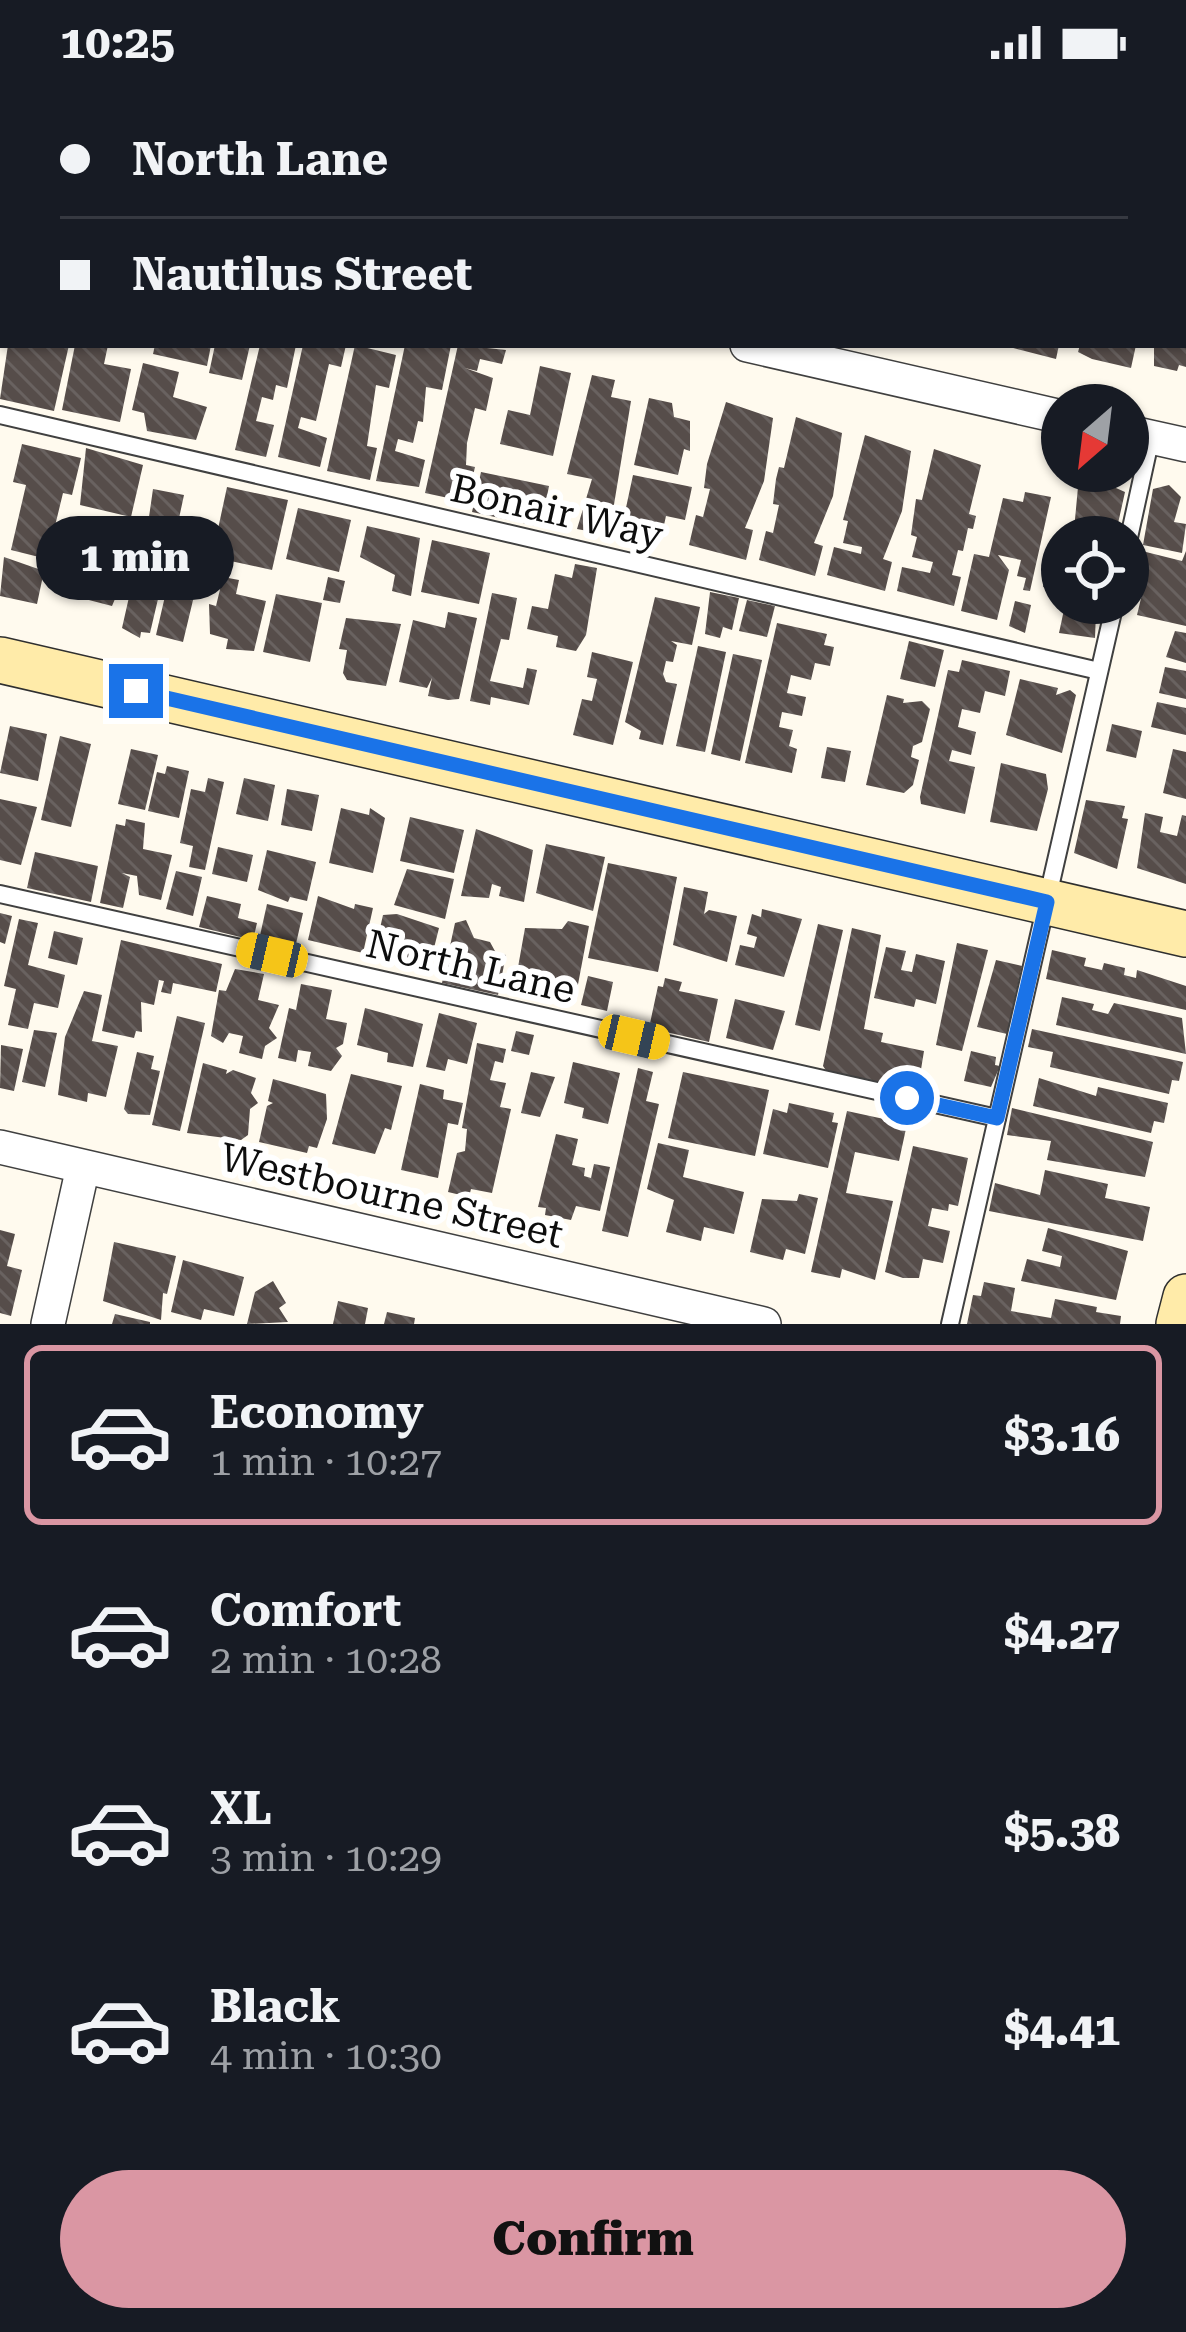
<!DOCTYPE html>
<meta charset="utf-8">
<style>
body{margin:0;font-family:"Roboto Serif",serif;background:#20242c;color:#f1f3f6;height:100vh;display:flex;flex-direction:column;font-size:45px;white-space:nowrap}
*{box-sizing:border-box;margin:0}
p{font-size:39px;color:#9ea1a6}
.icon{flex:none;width:66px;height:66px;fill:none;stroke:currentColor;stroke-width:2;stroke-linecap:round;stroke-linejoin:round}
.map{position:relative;height:1240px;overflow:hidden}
.sheet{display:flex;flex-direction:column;background:#171b24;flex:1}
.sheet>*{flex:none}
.guide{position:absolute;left:0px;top:0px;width:1188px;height:264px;box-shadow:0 3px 9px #0004;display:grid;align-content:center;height:264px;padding:0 60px;background:#171b24}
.needle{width:78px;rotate:208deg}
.tools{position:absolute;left:1041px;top:300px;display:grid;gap:24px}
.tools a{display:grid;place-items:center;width:108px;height:108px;border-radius:50%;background:#171b24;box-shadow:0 3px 9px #0004;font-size:60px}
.end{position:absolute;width:54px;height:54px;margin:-27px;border:15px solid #1a73e8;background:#fff;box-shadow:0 0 0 6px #fff}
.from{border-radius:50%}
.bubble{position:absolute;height:84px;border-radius:42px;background:#171b24;box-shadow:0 3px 9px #0004;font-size:39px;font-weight:800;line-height:84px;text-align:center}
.car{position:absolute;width:36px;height:72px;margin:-36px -18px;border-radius:15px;box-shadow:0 0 9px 3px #0007;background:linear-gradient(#f5c518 24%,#345 0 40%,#f5c518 0 76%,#345 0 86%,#f5c518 0)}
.guide b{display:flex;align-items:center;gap:42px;height:114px;font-size:45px}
.guide b+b{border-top:3px solid #363941}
.guide i{width:30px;height:30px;background:#f1f3f6}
ul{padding:21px 0 0;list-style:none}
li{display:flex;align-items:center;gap:36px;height:180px;margin:0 24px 18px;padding:0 36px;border:6px solid transparent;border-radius:18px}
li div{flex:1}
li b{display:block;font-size:45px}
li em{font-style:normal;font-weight:800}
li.current{border-color:#da96a3}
li>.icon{width:108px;height:108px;stroke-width:1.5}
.cta{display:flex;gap:24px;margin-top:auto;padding:24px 60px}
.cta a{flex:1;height:138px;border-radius:72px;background:#da96a3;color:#111;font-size:48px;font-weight:800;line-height:138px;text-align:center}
.status{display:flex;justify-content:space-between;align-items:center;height:84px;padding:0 60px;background:#171b24;direction:ltr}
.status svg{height:33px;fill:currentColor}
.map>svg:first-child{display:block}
.building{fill:url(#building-back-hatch)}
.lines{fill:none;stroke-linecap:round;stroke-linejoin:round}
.lane-casing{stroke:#404040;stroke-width:20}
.street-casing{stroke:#404040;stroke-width:36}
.secondary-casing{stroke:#2f2f2f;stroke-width:48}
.lane{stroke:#fff;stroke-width:16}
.street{stroke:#fff;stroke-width:33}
.secondary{stroke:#ffeba9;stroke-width:45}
.route{stroke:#1a73e8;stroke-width:15}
.labels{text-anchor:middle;stroke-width:12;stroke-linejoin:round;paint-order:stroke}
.street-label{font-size:39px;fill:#0d0d0d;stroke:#fff}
</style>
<div class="status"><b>10:25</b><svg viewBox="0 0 49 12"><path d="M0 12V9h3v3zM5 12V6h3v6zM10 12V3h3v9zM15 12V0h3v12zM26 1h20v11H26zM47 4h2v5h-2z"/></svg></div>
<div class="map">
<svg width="1186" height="1240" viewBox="0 0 1186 1240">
<defs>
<pattern id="building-back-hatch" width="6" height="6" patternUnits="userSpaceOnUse" patternTransform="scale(3)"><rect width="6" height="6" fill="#564d4a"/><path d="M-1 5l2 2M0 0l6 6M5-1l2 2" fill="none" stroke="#696260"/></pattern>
</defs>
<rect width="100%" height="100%" fill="#fffaee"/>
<g class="building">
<polygon points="8,261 69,261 54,327 0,315"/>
<polygon points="75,261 108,261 104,280 131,285 120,338 62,326"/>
<polygon points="155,261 211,261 207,282 153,270"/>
<polygon points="215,261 250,261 242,296 209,289"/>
<polygon points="260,261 296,261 287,304 276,301 273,316 262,313 256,337 274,341 266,373 235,366"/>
<polygon points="303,261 346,261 341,283 329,280 316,337 301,333 298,344 327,354 320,383 278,373"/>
<polygon points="355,261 396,271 389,304 376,301 367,362 377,364 370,396 327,387"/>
<polygon points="405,261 451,261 442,306 426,303 423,338 418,337 413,359 398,355 395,367 425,376 419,403 376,397"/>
<polygon points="458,261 506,266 502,280 480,275 477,287 465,284 493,294 486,327 475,324 467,359 466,381 475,383 467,418 425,409"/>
<polygon points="1002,261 1059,261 1056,275"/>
<polygon points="1080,261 1136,261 1131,284 1092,275 1078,268"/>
<polygon points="1154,261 1186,261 1186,283 1179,281 1177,287 1154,282"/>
<polygon points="143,279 179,288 173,313 207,323 196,356 147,347 144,329 132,326"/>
<polygon points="540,282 571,289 553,372 500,360 508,326 530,331"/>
<polygon points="592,291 615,296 611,313 631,317 609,451 577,445 592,395 567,390"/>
<polygon points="649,314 672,319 674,333 690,337 690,367 684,365 678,391 634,381"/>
<polygon points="726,318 773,334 764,397 745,444 753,446 746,476 689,461 696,431 703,433 710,405 704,404 707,380"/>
<polygon points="796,333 842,349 833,412 814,459 823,462 815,492 759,476 766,447 773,449 779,421 773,420 776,395 779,383 784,384"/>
<polygon points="865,351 911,367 902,427 883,475 892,478 885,507 827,491 834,463 861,470 862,463 843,459 848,437 843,436"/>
<polygon points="22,360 81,374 72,411 63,409 47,475 11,466 26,401 13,398"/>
<polygon points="86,364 143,381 131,433 80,421"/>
<polygon points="934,365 981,381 969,430 976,432 973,445 968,444 963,467 958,466 952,491 961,493 954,522 897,507 902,483 930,489 933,478 912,473 917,453 911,451 916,415 922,416"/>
<polygon points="481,388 549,402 541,443 472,428"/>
<polygon points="633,391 692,403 685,436 666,432 664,441 656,439 654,444 630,439 631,434 624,433"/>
<polygon points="1098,396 1125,408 1115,453 1074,446 1078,403 1097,401"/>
<polygon points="1169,401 1181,413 1174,438 1186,440 1182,469 1143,461 1153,405"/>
<polygon points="227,403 288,416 272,486 212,473"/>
<polygon points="153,405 184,411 175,453 165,450 160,472 144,468"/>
<polygon points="1025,408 1051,413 1030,507 1023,506 1026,494 1017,492 1021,476 998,471 1009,486 997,536 961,527 974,470 989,473 1003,414 1023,418"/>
<polygon points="298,424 351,436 339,488 286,475"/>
<polygon points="75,440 127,453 117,494 123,496 112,522 85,515 89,498 58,491"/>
<polygon points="367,442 420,454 411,512 392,507 395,491 360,473"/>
<polygon points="432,456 490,469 479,520 421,508"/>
<polygon points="1142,467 1182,477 1186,467 1186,542 1137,531 1143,506 1134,504"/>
<polygon points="4,473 44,487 37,520 0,512"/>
<polygon points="1048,476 1062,479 1062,507 1043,503"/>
<polygon points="575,480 597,484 586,551 576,567 556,563 558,552 527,545 532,522 548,525 555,490 572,494"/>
<polygon points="172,482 188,486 182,509 194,512 183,558 156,551"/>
<polygon points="134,491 162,498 150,549 141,548 140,554 122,544"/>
<polygon points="223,493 239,496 236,510 266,517 254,567 226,565 228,555 210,550 209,520 216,522"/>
<polygon points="328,493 345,497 340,519 323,516"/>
<polygon points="710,508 739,514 732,546 723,543 720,554 705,550"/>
<polygon points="492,509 517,514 509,556 501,555 490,597 523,604 527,584 537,586 529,621 491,613 490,621 470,617"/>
<polygon points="276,510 322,519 310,578 263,568"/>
<polygon points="655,513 700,523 692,561 671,557 677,561 673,578 666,577 663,590 666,598 677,600 663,661 639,655 641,647 625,638"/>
<polygon points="747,516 775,522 767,553 739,547"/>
<polygon points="1015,517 1031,521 1025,549 1009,542"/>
<polygon points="1065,521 1096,527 1095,554 1059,549"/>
<polygon points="448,528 477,534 459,615 448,616 428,612 432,594 427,604 399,598 413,536 445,544"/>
<polygon points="346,534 401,540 386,602 347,596 343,589 347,566 339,565"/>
<polygon points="777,539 827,550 824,561 834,563 830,582 815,579 811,596 791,591 787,609 806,613 802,632 782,628 779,643 793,646 789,662 797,665 792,689 745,679"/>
<polygon points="1175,547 1186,549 1186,579 1166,573"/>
<polygon points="909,557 944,566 935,603 900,595"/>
<polygon points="698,562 726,568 705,668 676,662"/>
<polygon points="592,568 633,578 613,661 573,651 582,615 592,617 597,595 587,593"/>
<polygon points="733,570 762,576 740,677 711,670"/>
<polygon points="962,576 1010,587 1005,612 985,607 980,629 962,625 958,643 976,648 971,671 952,666 949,677 975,683 965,730 921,720 920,713 948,586 959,588"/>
<polygon points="1165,583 1186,587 1186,615 1159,609"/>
<polygon points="1020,595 1058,604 1056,611 1070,606 1076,611 1062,669 1006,651"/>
<polygon points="887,611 904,615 903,619 922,617 930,625 922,658 913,662 911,673 919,676 913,701 904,709 866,701"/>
<polygon points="1157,618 1186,624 1186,651 1151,643"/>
<polygon points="1112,640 1142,647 1136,674 1106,667"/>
<polygon points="10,642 47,650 38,697 0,689"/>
<polygon points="60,652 91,660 71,743 41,736"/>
<polygon points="827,663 851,667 845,698 821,694"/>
<polygon points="131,665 158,671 145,726 118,720"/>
<polygon points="1173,665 1186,668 1186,715 1163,709"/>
<polygon points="1001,679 1046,690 1048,705 1037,747 990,738"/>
<polygon points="167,682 189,687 179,734 148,727 157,688 165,690"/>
<polygon points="208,694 224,698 205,786 189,783 193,762 180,759 191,705 205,708"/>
<polygon points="244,694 275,701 268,737 236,730"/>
<polygon points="287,705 319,711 312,747 281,741"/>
<polygon points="0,715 37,723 21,781 0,776"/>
<polygon points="1086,716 1125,722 1122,734 1128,735 1117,785 1074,769"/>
<polygon points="341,724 369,731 370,724 385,734 373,789 329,779"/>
<polygon points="1145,729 1163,733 1160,748 1177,752 1182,731 1186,732 1186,800 1137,784"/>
<polygon points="410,733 464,746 454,789 400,777"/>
<polygon points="126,735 145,739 143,765 172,771 161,816 139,811 137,792 122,789 130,793 123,824 100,819 116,740 125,742"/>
<polygon points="476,745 533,766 524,818 499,812 501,803 492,800 489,814 461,812"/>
<polygon points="546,760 605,773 593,827 536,809"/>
<polygon points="218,763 253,771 247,798 212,790"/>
<polygon points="267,766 316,778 307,817 290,813 288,818 258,806"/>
<polygon points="35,768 98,782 91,818 27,804"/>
<polygon points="608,779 677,793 658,888 588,874"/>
<polygon points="407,785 454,795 445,835 394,821"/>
<polygon points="176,787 202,793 193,832 166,825"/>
<polygon points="684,803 708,808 704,830 709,826 737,832 727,878 673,861"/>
<polygon points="207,812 241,820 238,834 257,839 253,856 199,843"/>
<polygon points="318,812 354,825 355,820 373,824 363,869 308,856"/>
<polygon points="267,820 303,829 295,864 259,856"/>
<polygon points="762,825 802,835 784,893 735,881 740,861 754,864 757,853 747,850 752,830 761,833"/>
<polygon points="0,829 12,832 5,860 0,858"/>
<polygon points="397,830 439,844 429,884 374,871 383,831"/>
<polygon points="19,835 38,839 28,881 65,891 58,924 34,919 28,945 8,941 16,905 4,902"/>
<polygon points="466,836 474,854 490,858 496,869 506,871 498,911 442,899 455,839"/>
<polygon points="568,837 589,842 576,911 515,900 525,844 562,845"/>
<polygon points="818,840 843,846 820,947 795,941"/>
<polygon points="852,844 881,851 864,945 883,949 881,958 924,967 918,1004 913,1007 827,988 823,982"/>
<polygon points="54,847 83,854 77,881 48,874"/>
<polygon points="121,856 222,880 216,908 173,899 171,910 161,908 164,897 159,896 154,921 141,918 142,948 136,947 134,954 102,947"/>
<polygon points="957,859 988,866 962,967 936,961"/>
<polygon points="886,863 906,867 901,886 912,888 916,870 945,877 936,920 916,915 914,923 874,914"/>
<polygon points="1052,866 1086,874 1084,882 1102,886 1104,879 1125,884 1124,891 1136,894 1137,886 1186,902 1186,926 1046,895"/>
<polygon points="996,876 1022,882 1007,950 977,943"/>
<polygon points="235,885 264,890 258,916 279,921 269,944 277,954 265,962 262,975 239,969 243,952 229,949 223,959 211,952 219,906 226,907"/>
<polygon points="588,892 613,898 607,927 581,921"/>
<polygon points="665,894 682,898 679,907 718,915 709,958 649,944 658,902 663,903"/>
<polygon points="301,900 332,906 326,935 347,939 343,960 336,964 342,972 331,987 308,982 311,968 298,966 296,978 278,974 289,924 296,926"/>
<polygon points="84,907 102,911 92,957 118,962 106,1013 88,1009 87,1018 58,1011 65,953"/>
<polygon points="1062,913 1094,920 1092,926 1108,930 1114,919 1182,934 1186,970 1056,941"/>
<polygon points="735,915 785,927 773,966 726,954"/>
<polygon points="365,924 423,940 413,983 387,978 388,969 357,961"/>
<polygon points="439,929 477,939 467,980 448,975 445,987 426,983"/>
<polygon points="177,932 205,939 180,1047 152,1041"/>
<polygon points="1032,945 1183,978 1179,997 1172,996 1169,1010 1050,983 1053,968 1028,963"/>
<polygon points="34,946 57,949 45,1003 22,998"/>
<polygon points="516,947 534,951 529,971 511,967"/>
<polygon points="477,959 506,965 503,979 495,977 490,996 506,999 500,1023 511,1025 492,1109 471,1105 469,1113 448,1108 457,1069 465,1067 467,1045 462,1044"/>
<polygon points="1,961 23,965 14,1007 0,1004"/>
<polygon points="971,967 996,973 995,981 1000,982 991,1003 964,997"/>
<polygon points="137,968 154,972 151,985 160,987 150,1031 128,1030 124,1025"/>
<polygon points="573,978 620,989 608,1040 582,1034 584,1024 564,1019"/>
<polygon points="203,979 227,986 226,990 233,986 256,994 251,1009 258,1019 250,1025 248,1051 241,1056 187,1049"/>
<polygon points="638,984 653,988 646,1017 659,1020 628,1153 602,1147"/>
<polygon points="531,988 555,993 540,1033 521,1029"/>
<polygon points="683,988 769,1006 755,1072 668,1054"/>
<polygon points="351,990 402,1002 391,1046 385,1044 375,1070 332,1060"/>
<polygon points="1039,994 1096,1012 1098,1003 1168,1019 1164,1039 1154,1037 1151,1049 1033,1022"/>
<polygon points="273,995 326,1010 327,1035 317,1064 309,1062 307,1069 259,1058 267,1022 273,1019 268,1017"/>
<polygon points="420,1000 444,1006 443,1015 463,1019 458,1041 448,1039 438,1094 401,1086"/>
<polygon points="789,1019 834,1029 832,1038 838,1039 828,1084 763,1070 773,1025 787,1029"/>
<polygon points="1012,1024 1153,1058 1145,1093 1047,1076 1051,1057 1007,1051"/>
<polygon points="847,1027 907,1040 899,1077 855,1068 846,1109 893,1117 875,1196 842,1185 840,1194 811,1188"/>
<polygon points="556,1050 578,1055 572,1081 585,1084 584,1092 591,1094 594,1080 610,1083 600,1127 576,1122 571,1136 545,1131 546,1124 538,1123"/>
<polygon points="658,1059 689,1066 683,1093 744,1108 734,1150 704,1143 701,1157 666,1148 674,1116 647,1105"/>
<polygon points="913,1062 968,1074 958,1122 949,1120 948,1127 932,1124 928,1142 950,1147 943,1179 923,1175 919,1194 903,1194 885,1188"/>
<polygon points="1045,1086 1108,1100 1105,1114 1150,1123 1143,1157 989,1127 995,1099 1040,1111"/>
<polygon points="799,1110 818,1114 805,1170 786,1165 783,1176 750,1168 762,1115 797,1117"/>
<polygon points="1048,1144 1128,1167 1116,1216 1021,1197 1027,1175 1060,1183 1062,1172 1042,1167"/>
<polygon points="0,1146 15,1150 7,1182 22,1186 11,1232 0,1229"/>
<polygon points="114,1158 176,1172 167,1210 163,1209 161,1236 103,1217"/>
<polygon points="183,1176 244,1193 234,1232 204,1225 201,1236 171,1228"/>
<polygon points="273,1197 286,1219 279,1224 288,1238 247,1240 255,1208"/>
<polygon points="984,1198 1015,1204 1011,1227 1051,1234 1055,1215 1097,1223 1096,1228 1121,1232 1120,1240 967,1240 973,1211 981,1212"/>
<polygon points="338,1217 368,1224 365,1240 333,1240"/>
<polygon points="387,1228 415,1234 414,1240 384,1240"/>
<polygon points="115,1230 150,1238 150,1240 112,1240"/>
</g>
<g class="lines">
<defs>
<g id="lane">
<polyline points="388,0 401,3"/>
<polyline points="0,331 1099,587"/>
<polyline points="1128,458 1151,353"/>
<polyline points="0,810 997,1034"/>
<polyline points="950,1240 1115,519"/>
</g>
<g id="street">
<polyline points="0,91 3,91"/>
<polyline points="747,261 1062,333"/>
<polyline points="1128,348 1186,361"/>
<polyline points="0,1063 764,1240"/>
<polyline points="48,1240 83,1083"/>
</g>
<g id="secondary">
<polyline points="0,576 1186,850"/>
<polyline points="1179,1240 1186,1213"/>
</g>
</defs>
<use href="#lane" class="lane-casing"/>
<use href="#street" class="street-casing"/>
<use href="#secondary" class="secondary-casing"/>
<use href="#lane" class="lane"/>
<use href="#street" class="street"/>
<use href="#secondary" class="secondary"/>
</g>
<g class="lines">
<polyline class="route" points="136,607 1047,818 997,1034 907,1014"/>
</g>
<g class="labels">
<g class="street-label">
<text transform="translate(557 427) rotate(13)" y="14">Bonair Way</text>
<text transform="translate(471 882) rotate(13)" y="14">North Lane</text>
<text transform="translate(392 1111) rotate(13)" y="14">Westbourne Street</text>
</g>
</g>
</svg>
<div class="tools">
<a><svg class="needle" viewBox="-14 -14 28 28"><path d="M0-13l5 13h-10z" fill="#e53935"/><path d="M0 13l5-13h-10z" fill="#9ea1a6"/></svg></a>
<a><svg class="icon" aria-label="locate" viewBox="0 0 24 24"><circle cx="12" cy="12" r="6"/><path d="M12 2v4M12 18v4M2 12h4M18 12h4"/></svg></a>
</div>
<i class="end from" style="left:907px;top:1014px"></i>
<i class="end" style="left:136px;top:607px"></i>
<div class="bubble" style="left:36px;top:432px;width:198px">1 min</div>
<i class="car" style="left:272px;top:871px;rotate:283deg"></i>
<i class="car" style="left:634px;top:953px;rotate:103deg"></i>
<div class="guide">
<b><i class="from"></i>North Lane</b>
<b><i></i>Nautilus Street</b>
</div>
</div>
<section class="sheet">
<ul>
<li class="current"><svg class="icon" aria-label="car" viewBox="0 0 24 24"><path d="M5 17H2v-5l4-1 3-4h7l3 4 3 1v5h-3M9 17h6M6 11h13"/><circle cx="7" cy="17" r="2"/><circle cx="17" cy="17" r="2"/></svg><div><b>Economy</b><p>1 min · 10:27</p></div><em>$3.16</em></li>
<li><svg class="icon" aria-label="car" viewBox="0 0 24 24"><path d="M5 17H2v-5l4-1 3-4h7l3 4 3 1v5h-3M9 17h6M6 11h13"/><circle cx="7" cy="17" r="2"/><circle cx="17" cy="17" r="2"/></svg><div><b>Comfort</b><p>2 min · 10:28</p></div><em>$4.27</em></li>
<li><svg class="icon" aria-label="car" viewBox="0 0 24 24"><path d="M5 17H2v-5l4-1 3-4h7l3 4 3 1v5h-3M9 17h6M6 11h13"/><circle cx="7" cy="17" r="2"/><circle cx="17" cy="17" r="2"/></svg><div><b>XL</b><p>3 min · 10:29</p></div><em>$5.38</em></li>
<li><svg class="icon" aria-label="car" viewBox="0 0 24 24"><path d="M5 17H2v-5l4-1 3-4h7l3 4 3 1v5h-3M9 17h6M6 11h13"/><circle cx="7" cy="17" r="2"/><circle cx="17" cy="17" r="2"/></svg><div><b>Black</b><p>4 min · 10:30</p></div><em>$4.41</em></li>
</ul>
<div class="cta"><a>Confirm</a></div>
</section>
